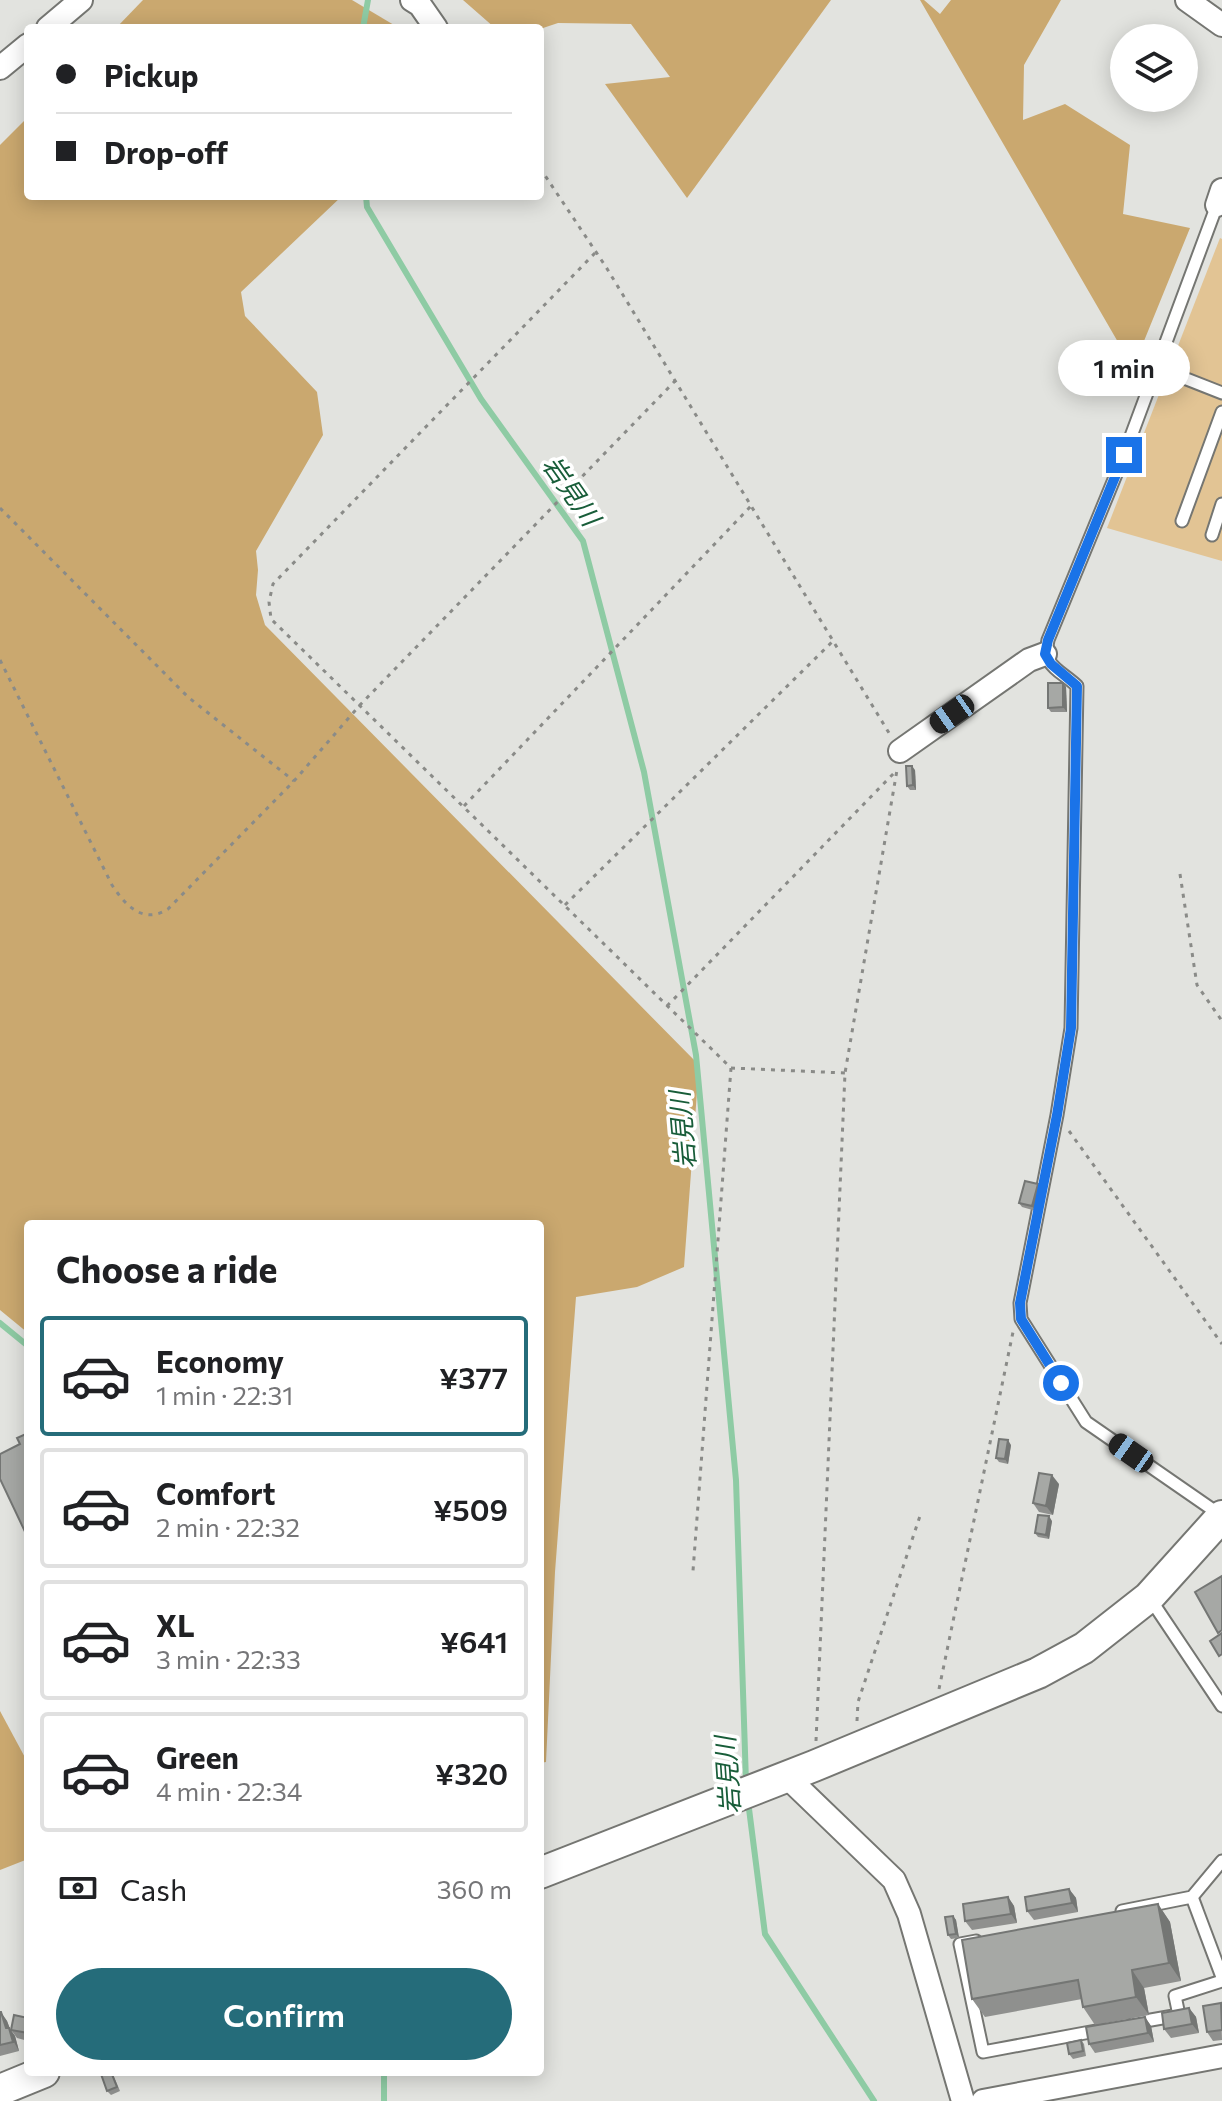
<!DOCTYPE html>
<meta charset="utf-8">
<style>
body{margin:0;font-family:Commissioner,"Noto Sans JP",sans-serif;background:#f6f6f6;color:#202124;height:100vh;display:flex;flex-direction:column;font-size:30px;white-space:nowrap}
*{box-sizing:border-box;margin:0}
p{font-size:26px;color:#757577}
.icon{flex:none;width:44px;height:44px;fill:none;stroke:currentColor;stroke-width:2;stroke-linecap:round;stroke-linejoin:round}
.map{position:relative;flex:1;overflow:hidden}
.details{position:absolute;left:24px;top:1220px;width:520px;height:856px;display:flex;flex-direction:column;background:#fff;border-radius:8px;box-shadow:0 4px 20px #0003}
.details>*{flex:none}
.top-card{position:absolute;left:24px;top:24px;width:520px;height:176px;border-radius:8px;box-shadow:0 4px 20px #0003;display:grid;align-content:center;height:176px;padding:0 32px;background:#fff}
.buttons{position:absolute;left:1110px;top:24px;display:grid;gap:16px}
.buttons a{display:grid;place-items:center;width:88px;height:88px;border-radius:50%;background:#fff;box-shadow:0 4px 20px #0003;font-size:40px}
.end{position:absolute;width:36px;height:36px;margin:-18px;border:10px solid #1a73e8;background:#fff;box-shadow:0 0 0 4px #fff}
.from{border-radius:50%}
.bubble{position:absolute;height:56px;border-radius:28px;background:#fff;box-shadow:0 4px 20px #0003;font-size:26px;font-weight:600;line-height:56px;text-align:center}
.car{position:absolute;width:24px;height:48px;margin:-24px -12px;border-radius:10px;box-shadow:0 0 6px 2px #0007;background:linear-gradient(#222 24%,#8ab4d8 0 40%,#222 0 76%,#8ab4d8 0 86%,#222 0)}
.top-card b{display:flex;align-items:center;gap:28px;height:76px;font-size:30px}
.top-card b+b{border-top:2px solid #e0e0e0}
.top-card i{width:20px;height:20px;background:#202124}
ul{padding:0;list-style:none}
li{display:flex;align-items:center;gap:24px;height:120px;margin:0 16px 12px;padding:0 16px;border:4px solid #e0e0e0;border-radius:8px}
li div{flex:1}
li b{display:block;font-size:30px}
li em{font-style:normal;font-weight:600}
li.selected{border-color:#256c7a}
li>.icon{width:72px;height:72px;stroke-width:1.5}
h2{padding:0 32px;font-size:36px;line-height:96px}
.pay{display:flex;align-items:center;gap:20px;height:88px;padding:0 32px;font-size:30px}
.pay p{margin-inline-start:auto}
.primary-button{display:flex;gap:16px;margin-top:auto;padding:16px 32px}
.primary-button a{flex:1;height:92px;border-radius:48px;background:#256c7a;color:#fff;font-size:32px;font-weight:600;line-height:92px;text-align:center}
.map>svg:first-child{display:block}
.green{fill:#e2c494}
.forest{fill:#caa86f}
.lines{fill:none;stroke-linecap:round;stroke-linejoin:round}
.stream{stroke:#8ecba4;stroke-width:6}
.lane-casing{stroke:#757672;stroke-width:15}
.street-casing{stroke:#757672;stroke-width:26}
.secondary-casing{stroke:#757672;stroke-width:34}
.path{stroke:#8a8b88;stroke-width:3;stroke-dasharray:4 6;stroke-linecap:butt}
.lane{stroke:#fff;stroke-width:11}
.street{stroke:#fff;stroke-width:22}
.secondary{stroke:#fff;stroke-width:30}
.wall{fill:#8f908e}
.shaded-wall{fill:#747674}
.building{fill:#a6a8a5;stroke:#747674;stroke-width:2}
.route{stroke:#1a73e8;stroke-width:10}
.labels{text-anchor:middle;stroke-width:7;stroke-linejoin:round;paint-order:stroke}
.water-label{font-size:26px;font-style:italic;fill:#185d39;stroke:#fff}
</style>
<div class="map">
<svg width="1222" height="2101" viewBox="0 0 1222 2101">
<rect width="100%" height="100%" fill="#e2e3df"/>
<polygon class="green" points="1220,238 1222,239 1222,561 1107,528"/>
<g class="forest">
<polygon points="143,0 352,0 399,28 116,28"/>
<polygon points="463,0 831,0 687,198 605,84 670,77 631,24 558,23 540,29 495,28"/>
<polygon points="920,0 924,0 940,14 951,0 1061,0 1024,65 1023,120 1065,104 1130,145 1123,214 1190,228 1133,368"/>
<polygon points="28,117 28,196 342,196 241,292 245,316 317,392 323,435 256,551 258,570 256,595 265,625 699,1065 684,1267 637,1287 576,1297 555,1572 546,1762 540,1763 540,1224 401,1224 393,1221 299,1221 298,1224 28,1224 28,1333 0,1310 0,145"/>
<polygon points="0,1711 28,1763 28,1859 0,1870"/>
</g>
<g class="lines">
<g class="stream">
<polyline points="363,28 368,0"/>
<polyline points="366,196 367,207 481,399 583,541 644,772 696,1055 736,1480 746,1782"/>
<polyline points="0,1323 28,1346"/>
<polyline points="748,1801 765,1934 874,2101"/>
<polyline points="384,2072 384,2101"/>
</g>
<defs>
<g id="lane">
<path d="M1217,205L1124,455L1048,640C1042,667 1059,669 1077,686L1071,1028L1057,1115L1020,1303L1021,1319L1086,1422L1219,1514"/>
<polyline points="1156,367 1222,393"/>
<polyline points="1182,521 1222,412"/>
<polyline points="1212,535 1222,504"/>
<polyline points="1149,1597 1222,1706"/>
<polyline points="1192,1897 1222,1977"/>
<polyline points="1122,1911 1192,1897 1222,1861"/>
<polyline points="976,1941 960,1944 983,2052 1101,2030"/>
<polyline points="1134,2023 1179,2015 1175,1996 1222,1981"/>
</g>
<g id="street">
<polyline points="412,0 420,5 436,28"/>
<polyline points="1187,0 1222,25"/>
<polyline points="48,28 81,0"/>
<polyline points="0,68 28,45"/>
<polyline points="1217,205 1222,190"/>
<polyline points="900,751 1029,660 1045,654"/>
<polyline points="786,1776 894,1880 909,1914 963,2101"/>
<polyline points="983,2101 1222,2056"/>
</g>
<g id="secondary">
<polyline points="540,1873 814,1766 1038,1673 1084,1648 1149,1597 1222,1516"/>
<polyline points="0,2090 44,2072"/>
</g>
</defs>
<use href="#lane" class="lane-casing"/>
<use href="#street" class="street-casing"/>
<use href="#secondary" class="secondary-casing"/>
<g class="path">
<polyline points="540,168 606,267 889,733"/>
<polyline points="595,253 273,584 269,602 271,619 731,1068 693,1571"/>
<polyline points="0,508 188,697 294,781"/>
<path d="M0,660L112,885C125,905 143,925 168,909L294,781L360,705L675,381"/>
<polyline points="464,806 751,506"/>
<polyline points="1180,874 1197,985 1222,1021"/>
<polyline points="565,905 833,641"/>
<polyline points="667,1006 896,771"/>
<polyline points="731,1068 845,1073"/>
<polyline points="1069,1131 1222,1344"/>
<polyline points="939,1689 1013,1332"/>
<polyline points="857,1721 858,1702 921,1513"/>
<polyline points="816,1741 845,1073 897,770"/>
</g>
<use href="#lane" class="lane"/>
<use href="#street" class="street"/>
<use href="#secondary" class="secondary"/>
</g>
<g class="wall">
<polygon points="1063,683 1066,687 1067,712 1051,712 1048,708"/>
<polygon points="915,770 916,790 910,790 907,786"/>
<polygon points="1041,1188 1036,1211 1022,1207 1019,1203"/>
<polygon points="1011,1445 1008,1464 999,1462 996,1458"/>
<polygon points="1059,1484 1053,1515 1039,1512 1033,1503"/>
<polygon points="1052,1521 1049,1539 1038,1537 1035,1533"/>
<polygon points="1069,1889 1076,1898 1078,1912 1034,1920 1027,1911"/>
<polygon points="1008,1897 1014,1906 1017,1923 972,1930 965,1921"/>
<polygon points="1158,1904 1170,1922 1181,1981 1144,1988 1149,2015 1095,2025 1083,2007 1082,1999 985,2017 972,1999"/>
<polygon points="953,1916 956,1920 959,1938 951,1939 948,1935"/>
<polygon points="1221,2003 1222,2040 1213,2041 1207,2032"/>
<polygon points="1189,2008 1196,2017 1199,2033 1171,2038 1164,2029"/>
<polygon points="0,2012 7,2021 10,2029 15,2036 19,2051 0,2056"/>
<polygon points="1145,2017 1151,2026 1154,2042 1095,2053 1089,2044"/>
<polygon points="28,2018 28,2041 17,2038 11,2030"/>
<polygon points="1081,2040 1084,2044 1086,2056 1073,2059 1069,2054"/>
<polygon points="112,2072 120,2091 111,2095 107,2091"/>
</g>
<g class="shaded-wall">
<polygon points="1063,683 1066,687 1067,712 1063,707"/>
<polygon points="912,766 915,770 916,790 913,785"/>
<polygon points="1038,1184 1041,1188 1036,1211 1032,1206"/>
<polygon points="1008,1440 1011,1445 1008,1464 1005,1459"/>
<polygon points="1052,1475 1059,1484 1053,1515 1046,1506"/>
<polygon points="1049,1516 1052,1521 1049,1539 1046,1535"/>
<polygon points="1069,1889 1076,1898 1078,1912 1072,1903"/>
<polygon points="1008,1897 1014,1906 1017,1923 1011,1914"/>
<polygon points="1158,1904 1170,1922 1181,1981 1169,1963"/>
<polygon points="953,1916 956,1920 959,1938 956,1934"/>
<polygon points="1132,1970 1144,1988 1149,2015 1136,1997"/>
<polygon points="1189,2008 1196,2017 1199,2033 1192,2024"/>
<polygon points="1,2012 7,2021 10,2029 15,2036 19,2051 6,2028"/>
<polygon points="1145,2017 1151,2026 1154,2042 1148,2033"/>
</g>
<g class="building">
<polygon points="1048,683 1063,683 1063,707 1048,708"/>
<polygon points="906,766 912,766 913,785 907,786"/>
<polygon points="1025,1181 1038,1184 1032,1206 1019,1203"/>
<polygon points="28,1433 28,1538 0,1479 0,1454 20,1444 17,1438"/>
<polygon points="999,1439 1008,1440 1005,1459 996,1458"/>
<polygon points="1039,1473 1052,1475 1046,1506 1033,1503"/>
<polygon points="1038,1515 1049,1516 1046,1535 1035,1533"/>
<polygon points="1222,1576 1222,1630 1218,1633 1195,1592"/>
<polygon points="1222,1633 1222,1654 1219,1656 1210,1641"/>
<polygon points="1069,1889 1072,1903 1027,1911 1025,1897"/>
<polygon points="1008,1897 1011,1914 965,1921 963,1904"/>
<polygon points="1158,1904 1169,1963 1132,1970 1136,1997 1083,2007 1078,1980 972,1999 962,1940"/>
<polygon points="953,1916 956,1934 948,1935 945,1917"/>
<polygon points="1221,2003 1222,2030 1207,2032 1203,2006"/>
<polygon points="1189,2008 1192,2024 1164,2029 1162,2013"/>
<polygon points="0,2012 1,2012 6,2028 9,2028 13,2042 0,2045"/>
<polygon points="14,2015 28,2018 28,2033 11,2030"/>
<polygon points="1145,2017 1148,2033 1089,2044 1086,2027"/>
<polygon points="1081,2040 1083,2051 1069,2054 1067,2043"/>
<polygon points="106,2072 111,2072 117,2087 107,2091 101,2074"/>
</g>
<g class="lines">
<polyline class="route" points="1061,1383 1021,1319 1020,1303 1057,1115 1071,1028 1077,686 1051,664 1045,654 1048,640 1124,455"/>
</g>
<g class="labels">
<g class="water-label">
<text transform="translate(571 491) rotate(55)" y="9">岩見川</text>
<text transform="translate(683 1130) rotate(-95)" y="9">岩見川</text>
<text transform="translate(728 1775) rotate(-94)" y="9">岩見川</text>
</g>
</g>
</svg>
<div class="buttons">
<a><svg class="icon" aria-label="layers" viewBox="0 0 24 24"><path d="M12 4l9 5-9 5-9-5zM3 14l9 5 9-5"/></svg></a>
</div>
<i class="end from" style="left:1061px;top:1383px"></i>
<i class="end" style="left:1124px;top:455px"></i>
<div class="bubble" style="left:1058px;top:340px;width:132px">1 min</div>
<i class="car" style="left:952px;top:714px;rotate:235deg"></i>
<i class="car" style="left:1131px;top:1453px;rotate:305deg"></i>
<div class="top-card">
<b><i class="from"></i>Pickup</b>
<b><i></i>Drop-off</b>
</div>
<section class="details">
<h2>Choose a ride</h2>
<ul>
<li class="selected"><svg class="icon" aria-label="car" viewBox="0 0 24 24"><path d="M5 17H2v-5l4-1 3-4h7l3 4 3 1v5h-3M9 17h6M6 11h13"/><circle cx="7" cy="17" r="2"/><circle cx="17" cy="17" r="2"/></svg><div><b>Economy</b><p>1 min · 22:31</p></div><em>¥377</em></li>
<li><svg class="icon" aria-label="car" viewBox="0 0 24 24"><path d="M5 17H2v-5l4-1 3-4h7l3 4 3 1v5h-3M9 17h6M6 11h13"/><circle cx="7" cy="17" r="2"/><circle cx="17" cy="17" r="2"/></svg><div><b>Comfort</b><p>2 min · 22:32</p></div><em>¥509</em></li>
<li><svg class="icon" aria-label="car" viewBox="0 0 24 24"><path d="M5 17H2v-5l4-1 3-4h7l3 4 3 1v5h-3M9 17h6M6 11h13"/><circle cx="7" cy="17" r="2"/><circle cx="17" cy="17" r="2"/></svg><div><b>XL</b><p>3 min · 22:33</p></div><em>¥641</em></li>
<li><svg class="icon" aria-label="car" viewBox="0 0 24 24"><path d="M5 17H2v-5l4-1 3-4h7l3 4 3 1v5h-3M9 17h6M6 11h13"/><circle cx="7" cy="17" r="2"/><circle cx="17" cy="17" r="2"/></svg><div><b>Green</b><p>4 min · 22:34</p></div><em>¥320</em></li>
</ul>
<div class="pay"><svg class="icon" aria-label="cash" viewBox="0 0 24 24"><path d="M3 7h18v10H3z"/><circle cx="12" cy="12" r="2"/></svg>Cash<p>360 m</p></div>
<div class="primary-button"><a>Confirm</a></div>
</section>
</div>
